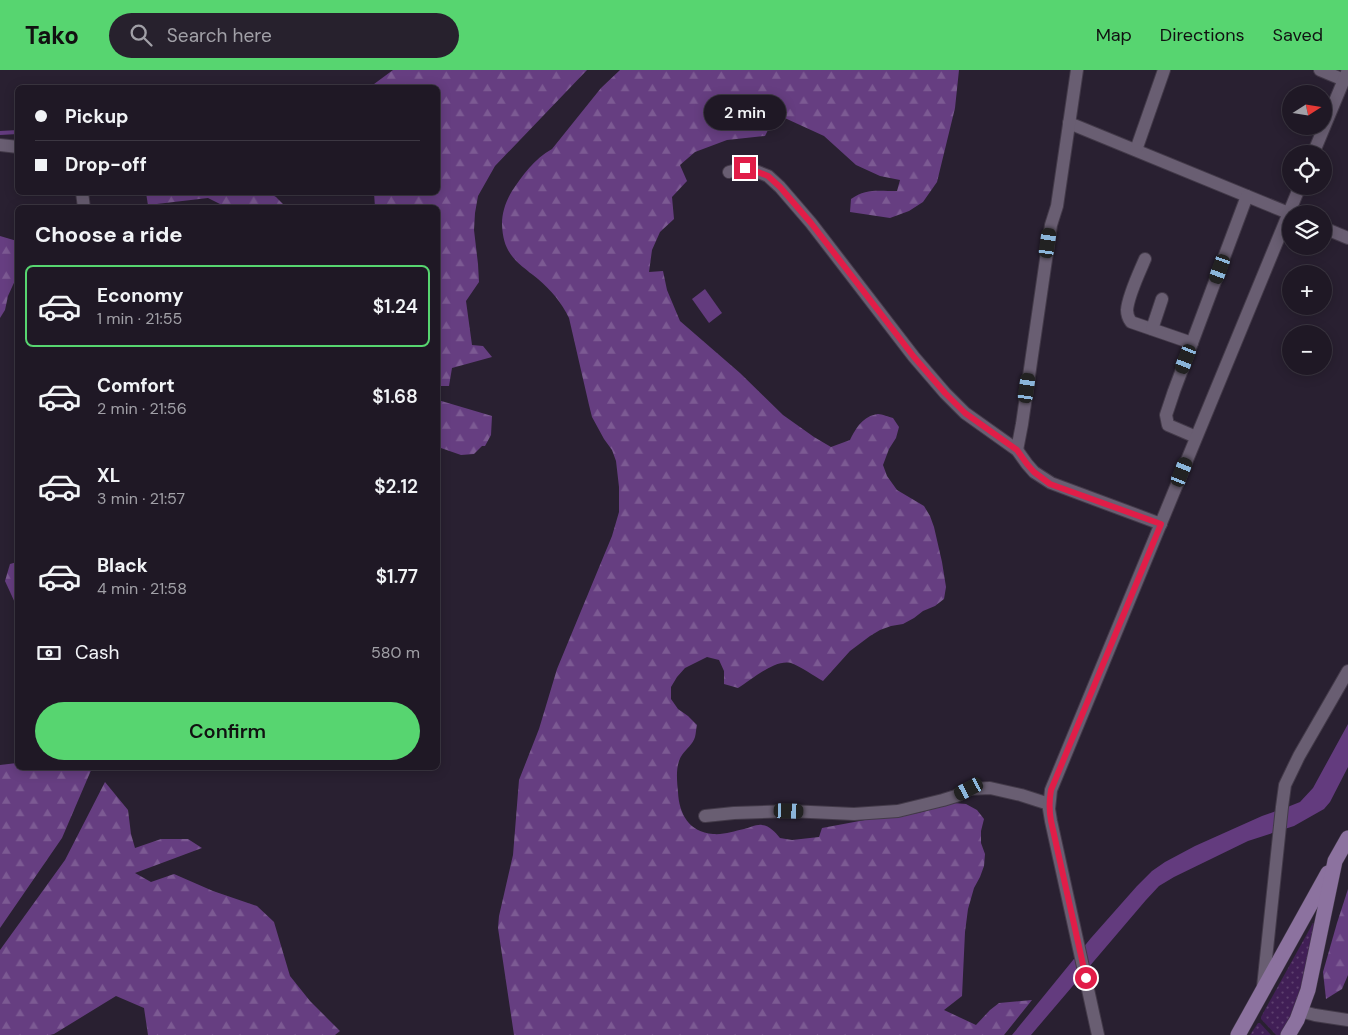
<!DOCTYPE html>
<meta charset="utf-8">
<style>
body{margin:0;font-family:"DM Sans",sans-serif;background:#27212d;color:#f1f3f6;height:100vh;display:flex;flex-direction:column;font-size:19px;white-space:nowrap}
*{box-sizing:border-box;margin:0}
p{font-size:16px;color:#a1a0a7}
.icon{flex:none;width:28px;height:28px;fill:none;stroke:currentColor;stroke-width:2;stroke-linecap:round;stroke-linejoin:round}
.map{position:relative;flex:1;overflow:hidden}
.details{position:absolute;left:15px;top:135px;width:425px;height:565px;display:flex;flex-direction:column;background:#1f1825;border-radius:8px;box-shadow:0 2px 12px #0003,0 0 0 1px #3c3742}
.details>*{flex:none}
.guide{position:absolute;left:15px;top:15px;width:425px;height:110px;border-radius:8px;box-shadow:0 2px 12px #0003,0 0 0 1px #3c3742;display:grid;align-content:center;height:110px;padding:0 20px;background:#1f1825}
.needle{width:32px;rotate:78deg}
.controls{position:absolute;left:1282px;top:15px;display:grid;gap:10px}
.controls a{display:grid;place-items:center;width:50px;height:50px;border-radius:50%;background:#1f1825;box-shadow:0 2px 12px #0003,0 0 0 1px #3c3742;font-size:25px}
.end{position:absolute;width:22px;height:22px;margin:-11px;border:6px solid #e11d48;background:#fff;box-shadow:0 0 0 2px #fff}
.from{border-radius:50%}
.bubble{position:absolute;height:35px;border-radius:18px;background:#1f1825;box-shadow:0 2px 12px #0003,0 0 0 1px #3c3742;font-size:16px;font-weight:600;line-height:35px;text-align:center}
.car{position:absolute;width:15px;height:30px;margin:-15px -8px;border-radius:6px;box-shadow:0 0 4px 1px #0007;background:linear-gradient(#222 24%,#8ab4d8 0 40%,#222 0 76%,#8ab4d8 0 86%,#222 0)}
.guide b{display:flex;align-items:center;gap:18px;height:48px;font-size:19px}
.guide b+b{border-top:1px solid #3c3742}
.guide i{width:12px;height:12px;background:#f1f3f6}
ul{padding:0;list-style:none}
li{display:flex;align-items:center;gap:15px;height:82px;margin:0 10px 8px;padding:0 10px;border:2px solid transparent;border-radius:8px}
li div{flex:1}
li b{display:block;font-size:19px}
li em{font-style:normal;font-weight:600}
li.current{border-color:#57d570}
li>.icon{width:45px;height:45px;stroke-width:1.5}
h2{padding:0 20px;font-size:22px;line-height:60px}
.pay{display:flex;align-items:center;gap:12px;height:55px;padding:0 20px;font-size:19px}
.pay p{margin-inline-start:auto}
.action{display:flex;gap:10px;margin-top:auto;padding:10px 20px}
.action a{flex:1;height:58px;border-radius:30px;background:#57d570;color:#111;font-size:20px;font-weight:600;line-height:58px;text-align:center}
header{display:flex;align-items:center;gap:30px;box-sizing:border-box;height:70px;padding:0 25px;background:#57d570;color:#111}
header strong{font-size:24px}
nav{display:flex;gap:28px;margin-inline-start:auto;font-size:18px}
.search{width:350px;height:45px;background:#27212d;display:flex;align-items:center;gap:12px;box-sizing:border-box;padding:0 18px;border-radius:28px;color:#a1a0a7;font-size:19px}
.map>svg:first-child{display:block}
.green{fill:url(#green-dots)}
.forest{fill:url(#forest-firs)}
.water{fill:#633b7e}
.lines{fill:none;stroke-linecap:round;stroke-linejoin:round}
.stream{stroke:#633b7e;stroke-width:4}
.minor-casing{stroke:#433a49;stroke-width:14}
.major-casing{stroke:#433a49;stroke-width:16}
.minor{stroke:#695e72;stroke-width:12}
.major{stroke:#8c729f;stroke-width:15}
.route{stroke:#e11d48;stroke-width:6}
</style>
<header>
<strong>Tako</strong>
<div class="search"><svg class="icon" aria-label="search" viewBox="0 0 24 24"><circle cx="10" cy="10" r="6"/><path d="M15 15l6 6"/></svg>Search here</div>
<nav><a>Map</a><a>Directions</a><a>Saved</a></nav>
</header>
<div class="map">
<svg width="1348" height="965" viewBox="0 0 1348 965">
<defs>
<pattern id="green-dots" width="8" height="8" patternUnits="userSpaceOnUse" patternTransform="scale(1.25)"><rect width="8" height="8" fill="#411f56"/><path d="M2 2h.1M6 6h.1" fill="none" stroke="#5d406f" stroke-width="1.8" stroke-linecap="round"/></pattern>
<pattern id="forest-firs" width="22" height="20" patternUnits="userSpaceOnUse" patternTransform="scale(1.25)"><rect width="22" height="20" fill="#663e81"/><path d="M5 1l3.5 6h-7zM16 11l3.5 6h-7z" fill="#7c5a93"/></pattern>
</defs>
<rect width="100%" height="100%" fill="#292031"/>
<g class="green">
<polygon points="1313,853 1315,855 1301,919 1293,943 1282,965 1276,965 1261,949 1261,947"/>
<polygon points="1258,953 1260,953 1271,965 1250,965"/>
</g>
<g class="forest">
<polygon points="393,0 587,0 495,96 478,126 475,143 474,160 478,194 479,212 466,231 472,275 483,276 492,287 452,298 449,316 438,316 438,138 375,137 374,123 438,122 438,18 370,17"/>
<path d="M620,0H959L955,38L937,112L923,132L909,141L890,148L850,142L851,129C866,118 879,121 897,121L900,110L880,106L856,95L824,66L776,44L765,66L727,70L695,82L680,95L687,111L672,127L674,149L660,162L652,180L649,202L663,201L667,220L680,251L740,303L783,345L814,367L831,377L850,370C856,358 863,346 878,344C882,344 889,347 893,348L899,357L896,368L889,379L883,395L887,406L897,420L924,436L930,446L934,457L942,492L946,517L944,529L935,536L923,541L914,548L903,554L891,556L880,560L870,566L850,581L823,611C814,606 800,596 791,593C774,589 752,610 738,618L724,614V601L719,590L707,587L685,598L677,607L671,617V629L678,639L688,646L697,655C696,659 696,663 695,667C693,674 686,679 682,685C675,695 677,711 678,722C679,744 689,762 713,764C724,765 734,761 744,759C749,758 757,754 762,755C770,756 775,762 780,768L792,770L819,767L822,758L881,747L918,743L954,733L966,734L977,740L984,749L981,761V773L985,784L984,796L980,807L974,818L968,839L965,862L962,926L944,940L976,955L990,940L999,933L1032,930L1004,965H514L498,858L499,846L513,785L519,710L539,659L557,599L612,466L619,442V417L616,391L612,380L604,369L592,347L589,335L569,248C562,233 551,220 538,209C517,192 503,185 502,154C502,142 506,131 512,121C523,105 534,89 552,79L601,18Z"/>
<polygon points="146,123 269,123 276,127 286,137 226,137 208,128 148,135"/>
<polygon points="0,166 17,171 17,206 8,226 5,240 0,248"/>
<polygon points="438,330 492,346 491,365 485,376 482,376 474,384 461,385 438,377"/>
<polygon points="17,492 18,492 17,536 16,535 5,511 10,494"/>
<polygon points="17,693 18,698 92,698 62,768 0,858 0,695"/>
<polygon points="105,712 128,740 131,764 135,778 161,769 188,769 202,778 135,803 151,812 174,804 213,821 257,836 274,852 290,906 310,931 340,961 335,965 148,965 144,938 116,926 54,964 50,965 0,965 0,880 65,790"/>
<polygon points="1348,819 1348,905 1342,919 1326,929 1323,902 1337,853"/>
</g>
<g class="water">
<polygon points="705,219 722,243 709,253 692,229"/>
<polygon points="1348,654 1348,697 1330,732 1324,739 1294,756 1248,771 1174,807 1159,816 1146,830 1031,965 1012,965 1091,868 1137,816 1152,801 1165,792 1195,776 1262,746 1290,736 1300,732 1313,718"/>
</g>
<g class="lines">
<polyline class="stream" points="0,63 18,62"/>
<defs>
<g id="minor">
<polyline points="1320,0 1344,10"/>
<polyline points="1069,53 1291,144"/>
<polyline points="0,75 18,77"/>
<polyline points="1136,80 1164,0"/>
<polyline points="1313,84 1348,0"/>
<polyline points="729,102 745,98 753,100 768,106 780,117 811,153 914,287 945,323 965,343 1017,380 1027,394 1034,402 1051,413 1161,454"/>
<polyline points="82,122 84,138"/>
<polyline points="1324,158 1348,168"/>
<path d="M1145,189C1139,203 1128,226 1127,240C1127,245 1128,248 1131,252L1192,273"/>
<polyline points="1152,259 1162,229"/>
<polyline points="1196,367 1168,355 1166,345 1174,321 1247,126"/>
<polyline points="1017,380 1022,354 1051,155 1057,136 1077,0"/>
<polyline points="705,746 734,743 789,741 854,744 898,741 943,730 956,726 969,719 990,718 1021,725 1049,734"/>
<polyline points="1263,917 1282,737 1285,715 1299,686 1348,601"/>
<polyline points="1300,941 1315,945 1348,950"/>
<polyline points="1098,965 1051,751 1049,739 1051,720 1300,116"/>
</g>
<g id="major">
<polyline points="1238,965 1328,803"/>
<polyline points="1288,965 1297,950 1308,920 1335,791 1348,768"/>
</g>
</defs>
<use href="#minor" class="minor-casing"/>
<use href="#major" class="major-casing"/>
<use href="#minor" class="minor"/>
<use href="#major" class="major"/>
</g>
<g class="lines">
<path class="route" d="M745,98L753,100L768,106L780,117L811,153L914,287L945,323L965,343L1017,380L1027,394L1034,402L1050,414L1161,454L1051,720C1049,731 1049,740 1051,751L1086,908"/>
</g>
</svg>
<div class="controls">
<a><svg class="needle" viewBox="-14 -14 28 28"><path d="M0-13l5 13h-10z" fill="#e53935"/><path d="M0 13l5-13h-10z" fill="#a1a0a7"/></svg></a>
<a><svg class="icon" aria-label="locate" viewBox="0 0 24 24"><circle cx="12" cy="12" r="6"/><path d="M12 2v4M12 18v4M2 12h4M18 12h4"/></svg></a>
<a><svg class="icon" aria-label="layers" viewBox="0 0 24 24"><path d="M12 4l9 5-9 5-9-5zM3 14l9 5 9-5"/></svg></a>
<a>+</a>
<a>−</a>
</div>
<i class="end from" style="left:1086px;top:908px"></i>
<i class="end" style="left:745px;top:98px"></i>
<div class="bubble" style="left:704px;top:25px;width:82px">2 min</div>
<i class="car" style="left:1048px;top:173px;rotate:8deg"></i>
<i class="car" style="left:1220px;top:199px;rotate:200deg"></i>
<i class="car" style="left:1186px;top:289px;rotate:201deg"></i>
<i class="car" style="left:1027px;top:318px;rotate:8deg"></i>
<i class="car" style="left:1182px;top:402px;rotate:22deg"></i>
<i class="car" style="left:969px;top:719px;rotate:243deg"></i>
<i class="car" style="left:789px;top:741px;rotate:92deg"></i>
<div class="guide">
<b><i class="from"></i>Pickup</b>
<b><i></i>Drop-off</b>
</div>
<section class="details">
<h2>Choose a ride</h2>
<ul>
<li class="current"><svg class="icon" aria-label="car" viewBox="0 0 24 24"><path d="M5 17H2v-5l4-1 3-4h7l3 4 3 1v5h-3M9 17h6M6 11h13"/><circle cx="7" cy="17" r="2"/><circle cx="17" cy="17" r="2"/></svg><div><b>Economy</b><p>1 min · 21:55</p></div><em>$1.24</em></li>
<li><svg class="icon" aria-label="car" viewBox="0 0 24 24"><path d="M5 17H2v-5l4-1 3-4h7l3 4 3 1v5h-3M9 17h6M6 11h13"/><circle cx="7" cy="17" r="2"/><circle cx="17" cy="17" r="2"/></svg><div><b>Comfort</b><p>2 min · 21:56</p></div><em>$1.68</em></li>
<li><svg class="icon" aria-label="car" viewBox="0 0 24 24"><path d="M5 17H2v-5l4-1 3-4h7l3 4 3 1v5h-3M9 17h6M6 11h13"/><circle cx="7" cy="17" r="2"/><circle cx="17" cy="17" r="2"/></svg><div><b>XL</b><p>3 min · 21:57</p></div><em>$2.12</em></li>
<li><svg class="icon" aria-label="car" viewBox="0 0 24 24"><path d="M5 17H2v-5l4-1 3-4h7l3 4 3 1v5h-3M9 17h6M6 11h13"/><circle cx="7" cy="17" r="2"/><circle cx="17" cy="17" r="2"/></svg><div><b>Black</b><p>4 min · 21:58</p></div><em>$1.77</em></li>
</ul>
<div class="pay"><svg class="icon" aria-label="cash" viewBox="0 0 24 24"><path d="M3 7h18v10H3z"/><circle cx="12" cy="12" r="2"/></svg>Cash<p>580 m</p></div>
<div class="action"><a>Confirm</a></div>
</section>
</div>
